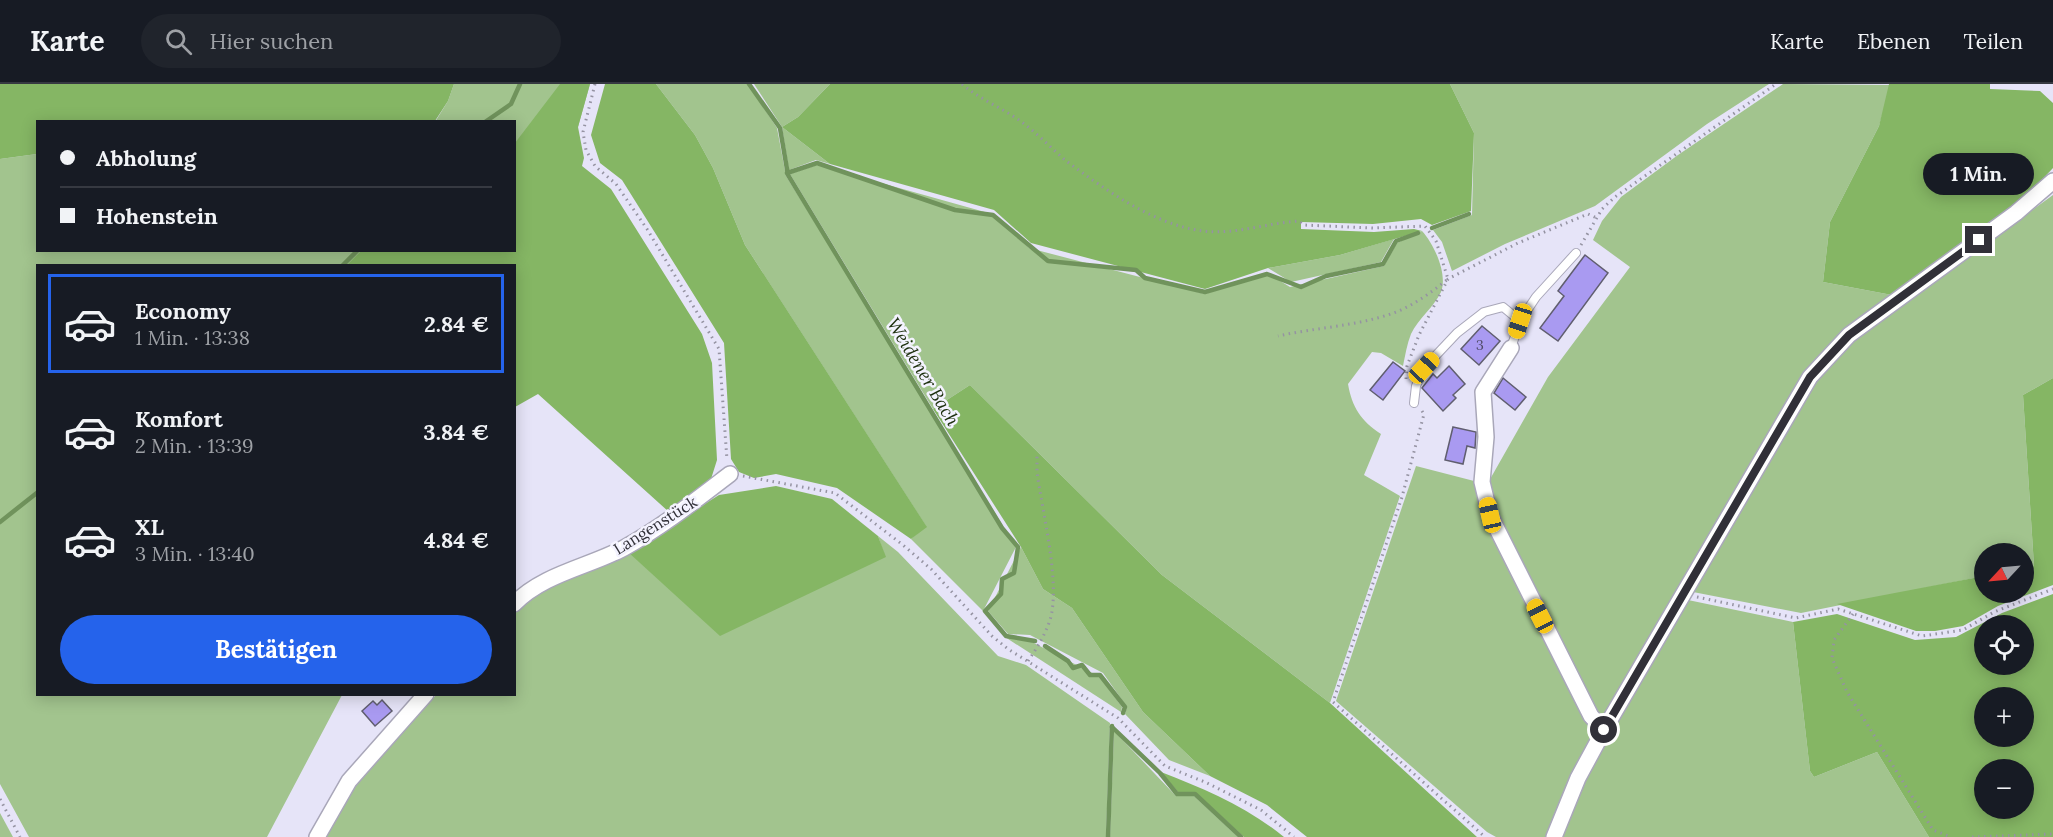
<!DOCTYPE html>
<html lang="de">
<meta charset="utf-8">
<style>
body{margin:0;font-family:Lora,serif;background:#20242c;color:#f1f3f6;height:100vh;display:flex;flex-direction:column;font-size:22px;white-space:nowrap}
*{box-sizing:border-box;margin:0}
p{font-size:20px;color:#9ea1a6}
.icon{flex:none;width:33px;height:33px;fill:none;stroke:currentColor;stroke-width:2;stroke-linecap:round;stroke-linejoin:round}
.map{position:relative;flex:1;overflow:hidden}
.panel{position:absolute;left:36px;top:180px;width:480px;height:432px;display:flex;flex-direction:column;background:#171b24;border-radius:0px;box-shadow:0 3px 15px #0003}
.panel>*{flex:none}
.top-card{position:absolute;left:36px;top:36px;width:480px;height:132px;border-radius:0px;box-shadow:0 3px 15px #0003;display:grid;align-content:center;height:132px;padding:0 24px;background:#171b24}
.needle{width:39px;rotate:244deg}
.controls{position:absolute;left:1974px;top:459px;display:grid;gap:12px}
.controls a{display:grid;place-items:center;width:60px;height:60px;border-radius:50%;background:#171b24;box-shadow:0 3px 15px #0003;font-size:30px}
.end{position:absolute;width:27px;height:27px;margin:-14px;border:8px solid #313038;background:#fff;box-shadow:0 0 0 3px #fff}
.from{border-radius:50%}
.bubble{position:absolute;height:42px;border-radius:21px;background:#171b24;box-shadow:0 3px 15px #0003;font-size:20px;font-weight:800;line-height:42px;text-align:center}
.car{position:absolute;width:18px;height:36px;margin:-18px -9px;border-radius:8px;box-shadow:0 0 4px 2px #0007;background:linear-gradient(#f5c518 24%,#345 0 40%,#f5c518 0 76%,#345 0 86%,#f5c518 0)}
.top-card b{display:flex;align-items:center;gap:21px;height:57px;font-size:22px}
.top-card b+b{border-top:2px solid #363941}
.top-card i{width:15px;height:15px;background:#f1f3f6}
ul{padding:10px 0 0;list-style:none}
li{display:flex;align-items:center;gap:18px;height:99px;margin:0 12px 9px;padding:0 12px;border:3px solid transparent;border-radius:0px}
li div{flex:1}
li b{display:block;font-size:22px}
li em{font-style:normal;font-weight:800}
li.on{border-color:#2563eb}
li>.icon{width:54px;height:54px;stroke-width:1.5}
.cta{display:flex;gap:12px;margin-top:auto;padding:12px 24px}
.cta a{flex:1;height:69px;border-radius:36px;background:#2563eb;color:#fff;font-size:24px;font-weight:800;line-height:69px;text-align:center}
header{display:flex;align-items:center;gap:36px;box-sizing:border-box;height:84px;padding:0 30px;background:#171b24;border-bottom:2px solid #363941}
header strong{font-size:28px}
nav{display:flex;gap:33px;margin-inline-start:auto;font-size:21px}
.search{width:420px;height:54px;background:#20242c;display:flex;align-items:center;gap:15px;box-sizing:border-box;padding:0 21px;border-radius:33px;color:#9ea1a6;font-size:22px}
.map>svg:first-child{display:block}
.green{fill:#a2c48e}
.forest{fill:#85b664;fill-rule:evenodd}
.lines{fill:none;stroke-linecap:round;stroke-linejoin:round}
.stream{stroke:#70935c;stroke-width:4.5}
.building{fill:#a99af1;stroke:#605e6f;stroke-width:1.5}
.service-casing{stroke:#a9a7b9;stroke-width:10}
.minor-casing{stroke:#a9a7b9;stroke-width:18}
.path{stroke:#9593a2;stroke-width:3;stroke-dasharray:1.5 4.5;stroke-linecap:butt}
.service{stroke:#fff;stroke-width:8}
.minor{stroke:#fff;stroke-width:15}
.route{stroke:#313038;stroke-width:8}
.labels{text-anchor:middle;stroke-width:5;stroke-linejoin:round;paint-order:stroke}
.number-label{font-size:14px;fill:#4f4a66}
.street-label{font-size:16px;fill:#313038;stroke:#f4f3ff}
.water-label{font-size:18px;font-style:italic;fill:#1c2f0d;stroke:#f4f3ff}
</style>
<header>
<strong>Karte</strong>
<div class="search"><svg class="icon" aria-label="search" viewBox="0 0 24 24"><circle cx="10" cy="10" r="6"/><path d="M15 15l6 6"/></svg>Hier suchen</div>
<nav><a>Karte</a><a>Ebenen</a><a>Teilen</a></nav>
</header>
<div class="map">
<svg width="2053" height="753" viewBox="0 0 2053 753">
<rect width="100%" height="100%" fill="#e6e4f8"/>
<g class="green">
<polygon points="454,0 590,0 578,43 561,60 515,94 514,38 435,38 448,17"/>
<polygon points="656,0 748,0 777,44 786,92 1016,463 983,527 911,455 926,442 745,161 713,84 695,51"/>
<polygon points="754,0 830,0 798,33 782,43 830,80 816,76 789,86 782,43"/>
<polygon points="1450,0 1769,0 1707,40 1595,122 1505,160 1452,187 1442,158 1433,146 1472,131 1474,49"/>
<polygon points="1783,0 1891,1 1879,42 1830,138 1823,198 1892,211 1863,231 1805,290 1607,632 1602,632 1591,624 1498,435 1489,397 1548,293 1630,183 1593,156 1602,137 1621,113 1678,71"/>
<polygon points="37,70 38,166 373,167 365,182 38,182 37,408 0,438 0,75"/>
<path d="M817,81L992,130L1029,164L1205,210L1267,189L1290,203L1384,182L1397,159L1422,147C1434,160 1448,190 1441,208C1434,223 1418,235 1411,250C1407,260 1405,272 1403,282L1381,269L1372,268L1348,300C1352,323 1361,337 1381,350L1364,391L1400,412L1330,619L1162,491L970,301L933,325L790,90Z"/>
<polygon points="2053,111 2053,294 2023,311 2034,482 2024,484 2024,470 1984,470 1984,492 1801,529 1693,508 1816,297 1852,256"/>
<polygon points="1394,155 1381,178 1291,198 1268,184 1340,171"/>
<polygon points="1416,382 1478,398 1590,640 1592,656 1548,753 1496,753 1487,748 1336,617"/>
<polygon points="37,409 38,610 342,611 267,753 29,753 0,700 0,439"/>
<polygon points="878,452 898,468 998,572 1026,581 1110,639 1106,753 324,753 356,701 436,611 514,610 515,528 531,510 628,468 885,473"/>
<polygon points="1021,463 1043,505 1072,524 1143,628 1210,692 1169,676 1125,630 1127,623 1103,589 1030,551 1008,550 988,527"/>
<polygon points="1688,516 1793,538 1810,687 1814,693 1877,668 1929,753 1560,753 1581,695"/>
<polygon points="1005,553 1028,556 1100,593 1122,623 1121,628"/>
<polygon points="1114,647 1176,712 1194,712 1238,753 1110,753"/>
<polygon points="0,729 13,753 0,753"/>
</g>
<g class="forest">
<polygon points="0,0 454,0 448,17 435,37 38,38 37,70 0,75"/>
<polygon points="560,0 590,0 578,43 584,74 582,82 611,105 702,250 712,279 717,376 711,395 669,428 538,310 515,323 514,182 346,182 361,167 514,166 515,59"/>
<polygon points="605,0 656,0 695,51 713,84 745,161 927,443 911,455 837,404 776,390 754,394 739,388 731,375 724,259 622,96 600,79 591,51"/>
<polygon points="830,0 1450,0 1474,49 1471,127 1432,141 1421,135 1373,140 1301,138 1301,145 1374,148 1414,145 1422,147 1340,171 1268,184 1205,205 1031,159 994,126 830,80 782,43 798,33"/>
<polygon points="1889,0 1990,0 1990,5 2040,7 2053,19 2053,84 2017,122 1892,211 1823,198 1830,138 1879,42"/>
<polygon points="2053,294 2053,501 1998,522 1963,542 1935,547 1916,547 1837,520 1984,492 1984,508 2024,508 2024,484 2034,482 2023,311"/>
<polygon points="970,301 1162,491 1330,619 1477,753 1307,753 1267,721 1210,692 1143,628 1072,524 1043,505 1021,463 933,325"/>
<polygon points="776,402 832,415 878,452 886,473 720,552 628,468 719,411"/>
<path d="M2053,510V753H1929L1877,668L1814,693L1810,687L1793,538L1837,530L1915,556L1956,553L2002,529ZM1984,542H2024V580H1984ZM1984,614H2024V652H1984ZM1984,686H2024V724H1984Z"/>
<path d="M1161,688C1205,705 1247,723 1284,753H1244L1195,708H1178Z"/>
</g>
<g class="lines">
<g class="stream">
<polyline points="749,0 780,44 788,91 1002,444 1018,463 1014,489 1002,495 1001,510 985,527 1006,552 1035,557"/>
<polyline points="485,38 511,20 520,0"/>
<polyline points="787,89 817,79 955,126 993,131 1048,177 1136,186 1145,194 1205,208 1267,190 1301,203 1326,192 1383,180 1396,157 1418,149"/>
<polyline points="1432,144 1469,130"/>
<polyline points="342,182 358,166"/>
<polyline points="0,438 38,408"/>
<polyline points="1045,562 1068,577 1073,584 1082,581 1090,591 1100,591 1125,623 1123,629"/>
<polyline points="1112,643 1160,689 1177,710 1195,710 1241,753"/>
<polyline points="1108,753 1112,642"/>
</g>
</g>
<g class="building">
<polygon points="1585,171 1608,189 1558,257 1540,244 1564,212 1558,207"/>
<polygon points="1482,242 1500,257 1479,281 1461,265"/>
<polygon points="1393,278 1405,287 1383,316 1370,306"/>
<polygon points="1449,282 1465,300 1453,311 1456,314 1443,327 1422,304 1433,290 1437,294"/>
<polygon points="1503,294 1526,313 1515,326 1494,309"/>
<polygon points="1453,343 1476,348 1475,364 1467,362 1463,380 1445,376"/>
<polygon points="382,616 392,627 375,642 362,627 373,617 377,621"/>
</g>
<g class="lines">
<defs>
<g id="service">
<polyline points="1520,237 1536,213 1576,169"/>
<polyline points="1414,319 1416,302 1424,284 1457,249 1484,228 1503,223 1520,237 1511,264"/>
</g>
<g id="minor">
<polyline points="1511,264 1483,308 1486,353 1482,398 1490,431 1591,632 1604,646"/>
<path d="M514,520C543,490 588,483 624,464C662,443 696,416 730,390"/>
<polyline points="317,753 349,697 426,610"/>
<polyline points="1554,753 1578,694 1604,646 1810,293 1849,251 2016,129 2053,97"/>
</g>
</defs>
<use href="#service" class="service-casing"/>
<use href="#minor" class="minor-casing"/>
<g class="path">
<polyline points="595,0 583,48 586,66 595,82 616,100 647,145 719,265 727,376"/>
<path d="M962,0C978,14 998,22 1016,34C1034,46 1049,62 1065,76C1104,105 1154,141 1203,147C1235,151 1267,139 1299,137L1304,141L1373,144L1425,142L1436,157L1448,195C1433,207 1418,218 1401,226C1363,242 1318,243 1278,252"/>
<polyline points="1581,161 1602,125 1615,113 1776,0"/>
<polyline points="1406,295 1407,282 1419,251 1448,195 1518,159 1588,130 1597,134"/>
<polyline points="1422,327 1424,330 1402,413 1333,618 1485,753"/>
<polyline points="743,392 835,409 903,461 931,485 992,552 1008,565 1118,634 1165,682 1205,698 1261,726 1294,753"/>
<polyline points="1697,513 1796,534 1838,525 1922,552 1963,546 1994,528 2053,505"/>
<polyline points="1853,530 1834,556 1832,574 1847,608 1933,746 1951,753"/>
<path d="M1028,577C1037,564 1045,551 1050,536C1061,500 1042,427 1037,388V372"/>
<polyline points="0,715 20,753"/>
<polyline points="1972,753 2053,750"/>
</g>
<use href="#service" class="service"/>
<use href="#minor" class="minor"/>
</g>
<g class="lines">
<polyline class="route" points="1604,646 1810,293 1849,251 1979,156"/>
</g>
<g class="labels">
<g class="number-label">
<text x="1480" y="266">3</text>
</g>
<g class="street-label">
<text transform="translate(655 441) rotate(-32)" y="6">Langenstück</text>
</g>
<g class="water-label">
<text transform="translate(923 288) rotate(59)" y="6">Weidener Bach</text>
</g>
</g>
</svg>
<div class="controls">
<a><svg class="needle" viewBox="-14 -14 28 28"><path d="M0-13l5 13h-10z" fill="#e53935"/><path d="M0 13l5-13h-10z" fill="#9ea1a6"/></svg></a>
<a><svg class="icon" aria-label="locate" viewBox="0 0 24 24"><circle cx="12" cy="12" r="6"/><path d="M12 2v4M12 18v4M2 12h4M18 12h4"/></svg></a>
<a>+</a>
<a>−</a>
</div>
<i class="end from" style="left:1604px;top:646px"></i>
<i class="end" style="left:1979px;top:156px"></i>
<div class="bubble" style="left:1923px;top:69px;width:111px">1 Min.</div>
<i class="car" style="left:1520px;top:237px;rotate:198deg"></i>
<i class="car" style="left:1424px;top:284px;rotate:43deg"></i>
<i class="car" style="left:1490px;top:431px;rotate:347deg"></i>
<i class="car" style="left:1540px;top:532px;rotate:333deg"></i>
<div class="top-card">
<b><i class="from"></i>Abholung</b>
<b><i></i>Hohenstein</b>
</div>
<section class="panel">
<ul>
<li class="on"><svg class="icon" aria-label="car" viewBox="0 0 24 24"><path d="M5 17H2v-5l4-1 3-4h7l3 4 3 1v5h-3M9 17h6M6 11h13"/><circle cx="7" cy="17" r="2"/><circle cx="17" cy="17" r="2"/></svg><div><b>Economy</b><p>1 Min. · 13:38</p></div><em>2.84 €</em></li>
<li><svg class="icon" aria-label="car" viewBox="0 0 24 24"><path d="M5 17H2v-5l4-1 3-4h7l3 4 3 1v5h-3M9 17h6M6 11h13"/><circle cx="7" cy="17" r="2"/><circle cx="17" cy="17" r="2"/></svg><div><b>Komfort</b><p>2 Min. · 13:39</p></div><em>3.84 €</em></li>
<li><svg class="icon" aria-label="car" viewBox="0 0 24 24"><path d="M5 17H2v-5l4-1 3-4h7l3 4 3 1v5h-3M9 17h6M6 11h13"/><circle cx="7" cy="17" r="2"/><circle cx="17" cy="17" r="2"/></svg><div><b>XL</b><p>3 Min. · 13:40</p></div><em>4.84 €</em></li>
</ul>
<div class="cta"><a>Bestätigen</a></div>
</section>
</div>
